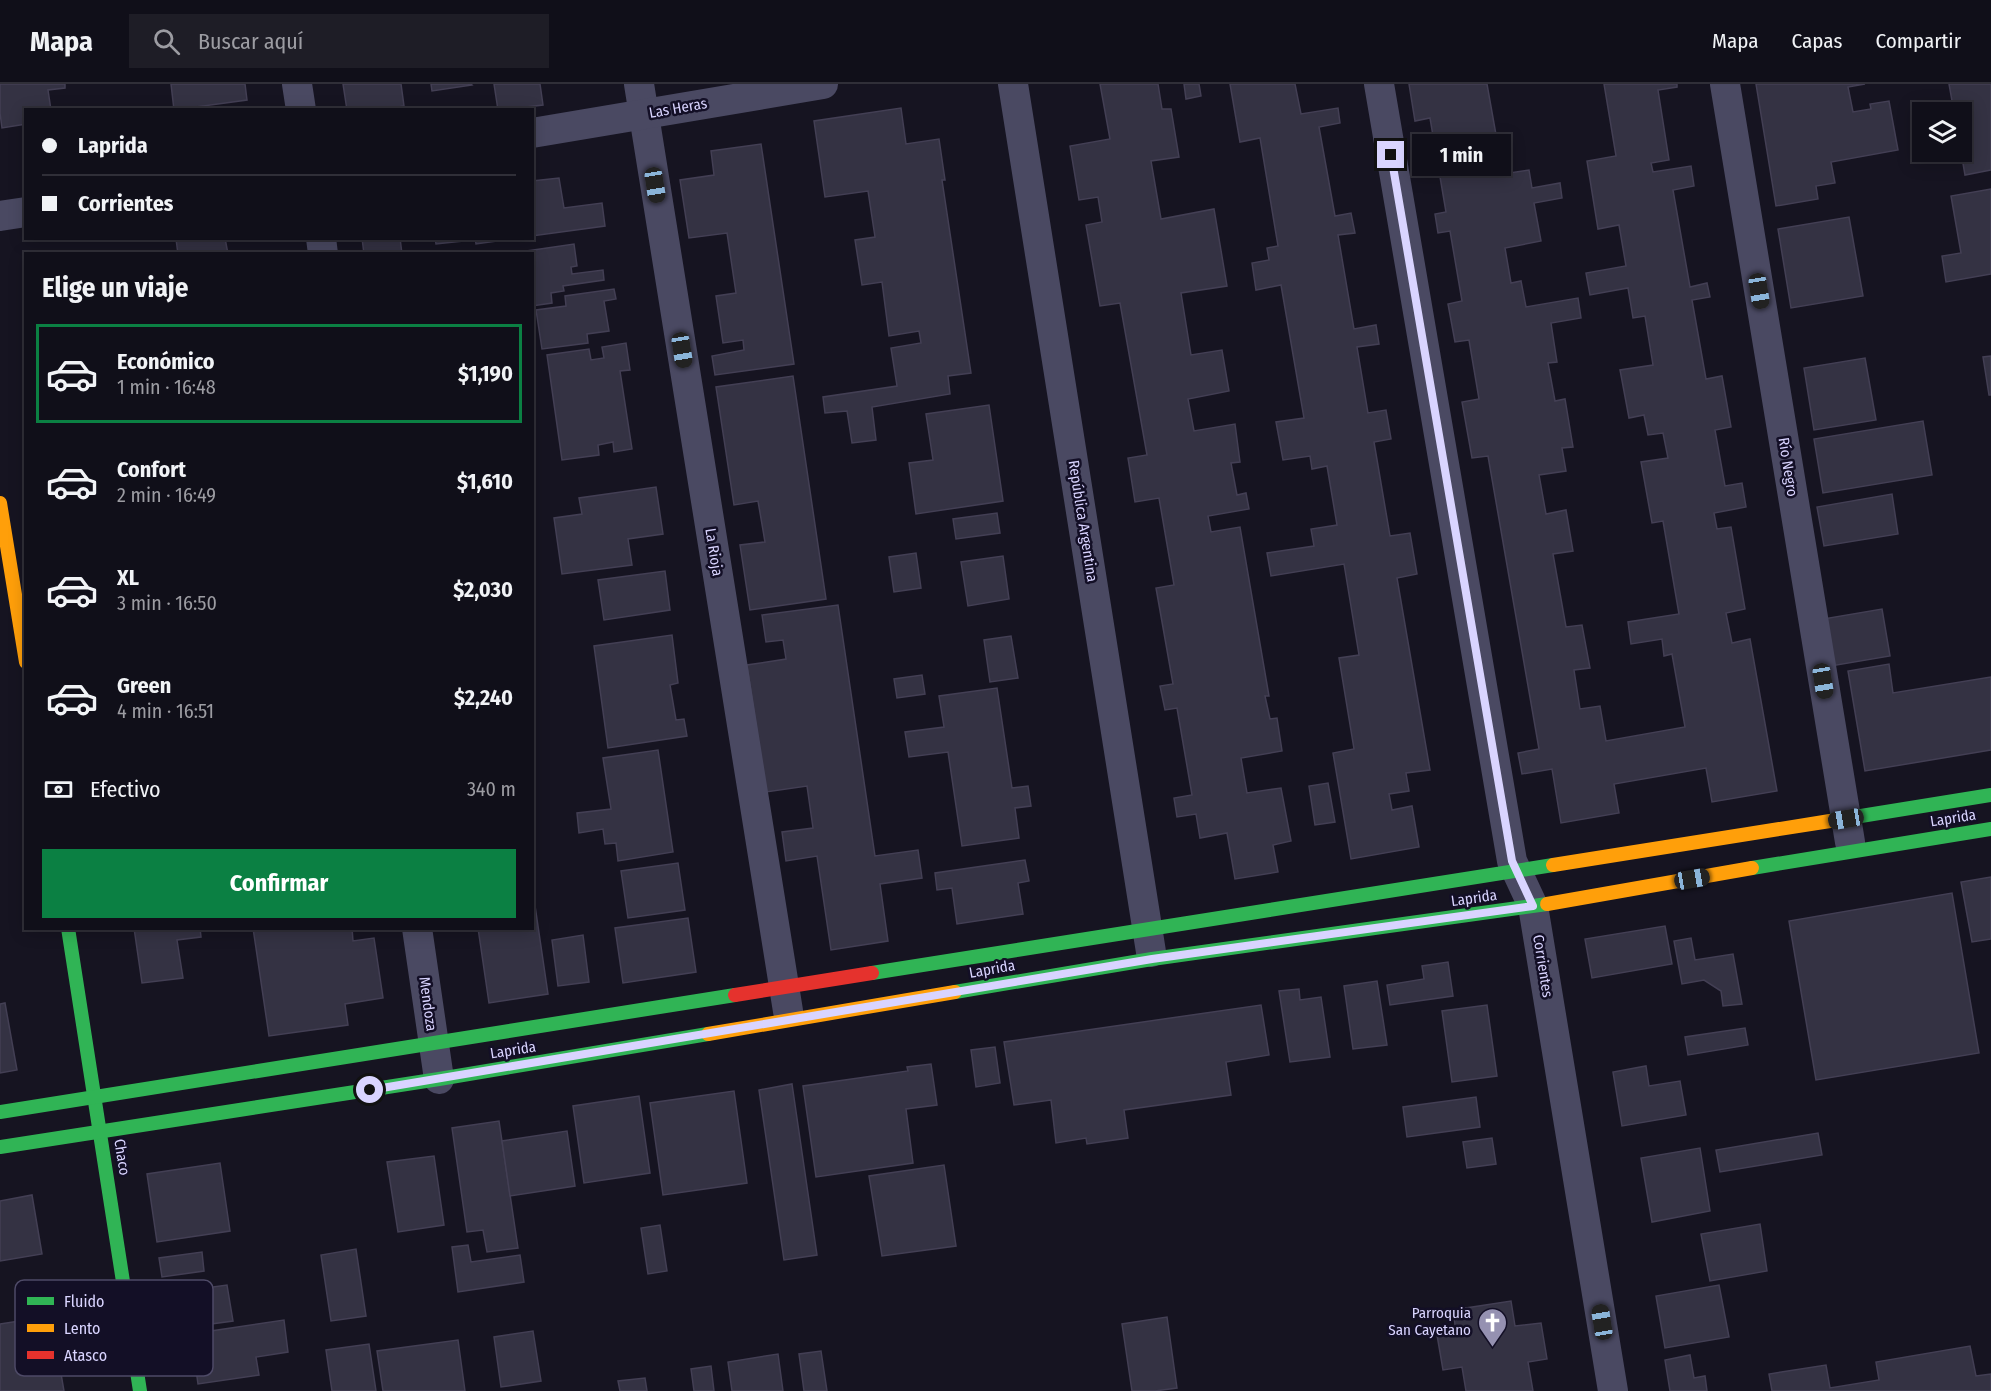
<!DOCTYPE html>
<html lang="es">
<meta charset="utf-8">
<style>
body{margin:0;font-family:"Fira Sans Condensed",sans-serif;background:#1e1d26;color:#f1f3f6;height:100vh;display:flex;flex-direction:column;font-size:22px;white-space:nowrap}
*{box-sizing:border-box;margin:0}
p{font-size:20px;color:#9c9ca2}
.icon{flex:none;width:33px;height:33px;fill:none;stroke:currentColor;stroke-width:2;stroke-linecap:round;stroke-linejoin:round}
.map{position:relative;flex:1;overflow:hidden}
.details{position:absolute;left:24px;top:168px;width:510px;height:678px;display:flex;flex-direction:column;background:#100f19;border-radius:0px;box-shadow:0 3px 15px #0003,0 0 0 2px #302f38}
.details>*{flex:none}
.guide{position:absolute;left:24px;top:24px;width:510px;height:132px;border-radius:0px;box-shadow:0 3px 15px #0003,0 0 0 2px #302f38;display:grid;align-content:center;height:132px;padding:0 18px;background:#100f19}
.buttons{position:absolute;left:1912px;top:18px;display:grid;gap:12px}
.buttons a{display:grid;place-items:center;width:60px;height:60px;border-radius:0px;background:#100f19;box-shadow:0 3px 15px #0003,0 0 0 2px #302f38;font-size:30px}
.end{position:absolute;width:27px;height:27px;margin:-14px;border:8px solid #d9d4ff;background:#111;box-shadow:0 0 0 3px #111}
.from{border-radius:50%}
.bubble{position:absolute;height:42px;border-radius:0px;background:#100f19;box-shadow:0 3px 15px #0003,0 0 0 2px #302f38;font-size:20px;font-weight:700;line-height:42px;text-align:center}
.car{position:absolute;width:18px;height:36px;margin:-18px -9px;border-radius:8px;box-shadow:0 0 4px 2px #0007;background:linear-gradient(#222 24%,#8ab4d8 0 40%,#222 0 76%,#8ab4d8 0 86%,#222 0)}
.guide b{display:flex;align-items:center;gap:21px;height:57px;font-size:22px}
.guide b+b{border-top:2px solid #302f38}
.guide i{width:15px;height:15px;background:#f1f3f6}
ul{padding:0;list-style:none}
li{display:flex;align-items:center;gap:18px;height:99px;margin:0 12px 9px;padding:0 6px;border:3px solid transparent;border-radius:0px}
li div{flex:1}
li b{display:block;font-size:22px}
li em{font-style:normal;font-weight:700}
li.active{border-color:#0b8043}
li>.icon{width:54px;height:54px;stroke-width:1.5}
h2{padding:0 18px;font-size:27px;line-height:72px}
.pay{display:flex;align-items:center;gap:15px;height:66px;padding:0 18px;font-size:22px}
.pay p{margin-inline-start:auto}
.primary-button{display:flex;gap:12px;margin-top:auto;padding:12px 18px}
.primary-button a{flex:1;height:69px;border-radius:0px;background:#0b8043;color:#fff;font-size:24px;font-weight:700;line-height:69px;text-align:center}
header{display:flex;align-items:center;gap:36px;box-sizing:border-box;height:84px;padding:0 30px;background:#100f19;border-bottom:2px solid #302f38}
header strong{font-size:28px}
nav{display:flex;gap:33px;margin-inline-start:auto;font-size:21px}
.search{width:420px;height:54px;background:#1e1d26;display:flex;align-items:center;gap:15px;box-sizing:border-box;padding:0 21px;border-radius:0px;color:#9c9ca2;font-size:22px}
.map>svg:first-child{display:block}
.building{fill:#343243;stroke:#433f54;stroke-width:1.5}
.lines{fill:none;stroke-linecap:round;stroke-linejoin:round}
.street{stroke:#4a4962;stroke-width:30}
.fast{stroke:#30b455;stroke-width:14}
.slow{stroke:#ff9f0a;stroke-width:14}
.jam{stroke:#e5322d;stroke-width:14}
.route{stroke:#d9d4ff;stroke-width:8}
.labels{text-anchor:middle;stroke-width:5;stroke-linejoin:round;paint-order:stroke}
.street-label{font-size:15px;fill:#d9d4ff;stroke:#130f26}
.poi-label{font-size:15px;fill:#d9d4ff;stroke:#130f26;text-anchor:end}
.key{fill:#130f26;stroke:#4e4a67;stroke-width:1.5}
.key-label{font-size:16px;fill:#d9d4ff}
</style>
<header>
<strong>Mapa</strong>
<div class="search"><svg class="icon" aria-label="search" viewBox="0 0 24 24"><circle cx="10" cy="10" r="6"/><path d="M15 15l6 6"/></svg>Buscar aquí</div>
<nav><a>Mapa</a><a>Capas</a><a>Compartir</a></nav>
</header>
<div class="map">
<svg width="1991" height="1307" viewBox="0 0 1991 1307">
<rect width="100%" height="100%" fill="#161421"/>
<g class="building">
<polygon points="0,0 65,0 65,4 48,6 51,26 26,26 26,40 2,44 0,29"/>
<polygon points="171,0 245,0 247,16 174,26"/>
<polygon points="343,0 401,0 404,22 379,26 347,26"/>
<polygon points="431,0 471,0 472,1 432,7"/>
<polygon points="494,0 540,0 543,21 498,26"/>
<polygon points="1100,0 1158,0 1162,25 1171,25 1179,73 1151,77 1161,135 1214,125 1227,202 1181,209 1191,271 1222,266 1229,307 1188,315 1194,347 1235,340 1240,378 1231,379 1237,411 1246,409 1249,425 1208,432 1211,448 1240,443 1269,612 1265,612 1270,635 1277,634 1282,667 1241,674 1247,709 1281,704 1291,757 1273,761 1278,788 1235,795 1227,749 1200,754 1196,730 1177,733 1174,714 1192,711 1177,624 1165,626 1160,602 1173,600 1156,504 1174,501 1159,414 1135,418 1128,374 1147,371 1120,219 1100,222 1086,141 1102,138 1098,113 1079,116 1070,62 1110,55"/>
<polygon points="1184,0 1199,0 1201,12 1186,15"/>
<polygon points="1230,0 1295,0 1301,30 1338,24 1340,39 1319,43 1335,132 1351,129 1355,149 1338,151 1354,245 1376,241 1379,260 1357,263 1368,329 1386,326 1391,355 1374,358 1390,452 1410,449 1417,490 1397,494 1430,686 1406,689 1409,707 1389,710 1392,726 1412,722 1419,763 1351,775 1333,669 1354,665 1339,574 1359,571 1344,480 1271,492 1267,469 1314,462 1311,445 1337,441 1327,382 1312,385 1310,372 1283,376 1276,338 1304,334 1281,201 1256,206 1252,179 1269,176 1267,164 1278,162 1260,54 1240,58"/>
<polygon points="1409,0 1487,0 1503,90 1529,86 1532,104 1560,99 1562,114 1534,119 1541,157 1505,164 1511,199 1521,197 1526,223 1578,214 1581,234 1551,239 1557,278 1548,279 1555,317 1565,315 1573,363 1562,364 1566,387 1539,391 1546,430 1566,426 1573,467 1553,470 1566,543 1582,541 1590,584 1574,586 1580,625 1600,622 1606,657 1685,643 1672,570 1664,572 1662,555 1631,560 1628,538 1679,530 1663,437 1652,439 1641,378 1668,374 1663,349 1648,351 1644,331 1629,334 1620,286 1653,281 1645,232 1633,234 1628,204 1590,211 1586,189 1626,182 1619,141 1598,145 1587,77 1616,72 1604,0 1677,0 1677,3 1658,6 1669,76 1651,79 1653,88 1691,82 1694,102 1673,106 1690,203 1707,199 1710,213 1692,216 1706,295 1722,292 1731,343 1715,346 1725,402 1742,399 1746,423 1714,429 1717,445 1731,443 1745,525 1726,529 1732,559 1750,555 1777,707 1712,718 1706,684 1614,700 1619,729 1561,739 1552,685 1522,690 1518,669 1539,665 1488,372 1472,374 1462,318 1479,315 1469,256 1455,258 1448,220 1462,217 1450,147 1438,149 1435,130 1446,128 1430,34 1415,37"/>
<polygon points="1756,0 1865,0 1848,3 1853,28 1871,25 1870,20 1889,17 1898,66 1831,78 1835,99 1816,102 1818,115 1776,122"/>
<polygon points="1949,0 1991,0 1991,86 1965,91 1961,68 1962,28 1954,28"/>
<polygon points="901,24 906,60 939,55 945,96 942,96 971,289 948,292 950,310 872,323 876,356 852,359 847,327 825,329 823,313 897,302 891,264 921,259 919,247 889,252 882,198 862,201 855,156 875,153 868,107 825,113 814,37"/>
<polygon points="761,60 794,280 715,291 712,272 744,266 743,256 723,259 716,212 736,209 727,149 689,154 680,96 714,91 711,67"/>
<polygon points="559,94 564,124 602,119 605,142 532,152 532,97"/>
<polygon points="1991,105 1991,190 1946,198 1942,172 1961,169 1951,112"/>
<polygon points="1849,133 1863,212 1791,224 1778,145"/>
<polygon points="225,154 228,170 178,170 176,155"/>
<polygon points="362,154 400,154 402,170 364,170"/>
<polygon points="435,154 463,154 463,157 436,160"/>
<polygon points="475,154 504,154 505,156 476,160"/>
<polygon points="574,160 577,182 571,183 572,190 603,186 604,196 563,202 564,207 551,209 552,219 532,222 532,170 520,170 520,168"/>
<polygon points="614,205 616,215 604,217 609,247 587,250 588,259 542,265 536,226 566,222 565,212"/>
<polygon points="626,259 630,286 620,287 632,365 614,368 613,358 598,361 599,371 562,376 547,271 589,265 591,276 604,274 602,263"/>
<polygon points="1991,272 1991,311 1989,311 1983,273"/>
<polygon points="1865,274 1876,336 1814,346 1804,284"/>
<polygon points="793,292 826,515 750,526 740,461 765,458 758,417 734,421 716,303"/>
<polygon points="989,321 1003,417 916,430 909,379 933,376 926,330"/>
<polygon points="1923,337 1932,391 1823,409 1814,355"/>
<polygon points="656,403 663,450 628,455 632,481 562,490 554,434 582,430 579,414"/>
<polygon points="1892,410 1898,450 1824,462 1817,423"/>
<polygon points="997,429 1000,449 956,455 953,435"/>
<polygon points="916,469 921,504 894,508 889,473"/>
<polygon points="1003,472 1009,515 968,522 961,478"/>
<polygon points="665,487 670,526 604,536 598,496"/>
<polygon points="838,521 875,772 918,766 922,794 880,800 888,857 831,866 817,772 786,777 782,748 813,744 807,702 766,708 747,581 786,575 783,556 766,558 762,531"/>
<polygon points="1882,525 1890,572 1831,582 1823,535"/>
<polygon points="672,551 678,599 670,601 676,636 684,635 687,652 608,664 594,562"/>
<polygon points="1011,552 1018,594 990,598 984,556"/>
<polygon points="1889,580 1893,609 1991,593 1991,666 1865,687 1848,587"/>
<polygon points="922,591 925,610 897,614 894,595"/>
<polygon points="997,604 1012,704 1028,702 1031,722 1015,724 1019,754 962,762 948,668 909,673 905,648 944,643 939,612"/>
<polygon points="658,666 673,768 618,777 616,759 605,760 603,745 579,749 577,729 611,725 603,674"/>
<polygon points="1328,699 1335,738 1315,741 1309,702"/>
<polygon points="1025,776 1029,797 1018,799 1023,830 957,840 952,804 937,806 935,789"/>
<polygon points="678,779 685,826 628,834 621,787"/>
<polygon points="1991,793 1991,855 1972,858 1961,798"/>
<polygon points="532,801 548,910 489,919 478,844 532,844"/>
<polygon points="1952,809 1979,969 1816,996 1789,837"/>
<polygon points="688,834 696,888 623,899 615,844"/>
<polygon points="1665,842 1672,880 1592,894 1585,855"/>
<polygon points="134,844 200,844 201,853 177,856 183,894 142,899"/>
<polygon points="253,844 352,844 353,857 374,854 383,914 345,920 348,941 269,952"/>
<polygon points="583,851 589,898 558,902 552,856"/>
<polygon points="1691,854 1695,876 1733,870 1742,920 1723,922 1721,907 1704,896 1682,900 1674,857"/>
<polygon points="1448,878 1453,912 1390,921 1387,901 1424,895 1422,882"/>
<polygon points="1377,897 1387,961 1353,965 1344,902"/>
<polygon points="1299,905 1300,916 1321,913 1330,973 1290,978 1279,907"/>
<polygon points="5,919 17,986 0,989 0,920"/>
<polygon points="1261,921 1269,971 1226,978 1231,1011 1124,1026 1128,1054 1087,1060 1086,1054 1056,1059 1051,1016 1014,1021 1004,958"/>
<polygon points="1487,921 1497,992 1452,998 1442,927"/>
<polygon points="1745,944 1748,961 1688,971 1685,953"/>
<polygon points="995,963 1000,999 976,1003 971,966"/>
<polygon points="931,980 937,1021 906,1025 913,1079 816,1093 803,1002 908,987 907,983"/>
<polygon points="1646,982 1649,1002 1680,997 1686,1031 1622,1042 1613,988"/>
<polygon points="792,1000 817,1171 784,1176 759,1006"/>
<polygon points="734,1007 747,1099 663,1111 650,1019"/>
<polygon points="639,1012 650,1089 584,1099 573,1022"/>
<polygon points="1476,1013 1480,1043 1407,1053 1403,1023"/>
<polygon points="499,1037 518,1164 487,1168 483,1146 467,1148 452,1044"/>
<polygon points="567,1047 575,1102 510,1112 502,1057"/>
<polygon points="1818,1049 1822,1071 1720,1088 1716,1066"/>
<polygon points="1492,1054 1496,1080 1467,1084 1463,1058"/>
<polygon points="1700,1064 1710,1127 1652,1138 1641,1074"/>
<polygon points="434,1072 444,1141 398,1148 387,1078"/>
<polygon points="220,1079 230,1147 157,1158 147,1090"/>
<polygon points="944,1081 956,1162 882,1172 869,1092"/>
<polygon points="32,1111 42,1170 0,1177 0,1117"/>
<polygon points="1760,1140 1767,1187 1710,1197 1701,1150"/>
<polygon points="660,1141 667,1187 648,1190 641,1144"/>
<polygon points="468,1161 471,1178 520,1171 524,1198 458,1208 452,1163"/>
<polygon points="356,1165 366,1232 331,1237 321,1171"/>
<polygon points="202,1168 204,1187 162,1193 159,1174"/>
<polygon points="227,1201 233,1237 182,1244 177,1208"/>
<polygon points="1719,1201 1729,1253 1665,1264 1656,1212"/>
<polygon points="1511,1217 1515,1242 1541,1239 1547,1275 1528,1278 1533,1307 1466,1307 1462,1283 1443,1286 1437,1251 1456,1248 1453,1226"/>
<polygon points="51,1232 64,1307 0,1307 0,1240"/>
<polygon points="1167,1233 1177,1304 1155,1307 1132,1307 1122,1240"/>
<polygon points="284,1236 288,1268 256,1273 259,1291 198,1300 191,1250"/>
<polygon points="533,1247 541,1297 501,1303 494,1253"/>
<polygon points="458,1256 465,1307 383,1307 377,1267"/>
<polygon points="369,1260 376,1307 332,1307 326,1266"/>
<polygon points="1970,1262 1976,1292 1991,1290 1991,1307 1772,1307 1769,1290 1826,1281 1830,1304 1879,1296 1876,1278"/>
<polygon points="821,1267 827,1307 804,1307 799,1270"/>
<polygon points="778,1270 783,1307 732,1307 728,1278"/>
<polygon points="1690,1271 1694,1294 1705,1292 1707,1307 1670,1307 1665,1276"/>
<polygon points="711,1282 714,1307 694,1307 691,1285"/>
<polygon points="645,1294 647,1307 620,1307 618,1297"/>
</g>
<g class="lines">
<g class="street">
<polyline points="297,0 301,26"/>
<polyline points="639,0 788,927"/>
<polyline points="1013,0 1151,868"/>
<polyline points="1379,0 1512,777 1533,822 1613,1307"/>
<polyline points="1725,0 1850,758"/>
<polyline points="532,49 823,0"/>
<polyline points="0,132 26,128"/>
<polyline points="321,154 323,170"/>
<polyline points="417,844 439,995"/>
</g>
<g class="fast">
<polyline points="1830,737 1991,711"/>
<polyline points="1752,784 1991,745"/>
<polyline points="68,844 140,1307"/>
<polyline points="872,889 1553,781"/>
<polyline points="955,908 1152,875 1547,820"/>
<polyline points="0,1028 735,911"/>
<polyline points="0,1063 439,995 708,950"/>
</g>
<g class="slow">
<polyline points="0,419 26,578"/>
<polyline points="1553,781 1830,737"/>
<polyline points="1547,820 1752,784"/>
<polyline points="708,950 955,908"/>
</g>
<polyline class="jam" points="735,911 872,889"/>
</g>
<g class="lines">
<polyline class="route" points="370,1006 1152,875 1533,822 1512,777 1391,71"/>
</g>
<defs>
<symbol id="church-pin" viewBox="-11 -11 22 30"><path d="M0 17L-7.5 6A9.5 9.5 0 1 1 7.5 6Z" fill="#9591b1" stroke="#130f26"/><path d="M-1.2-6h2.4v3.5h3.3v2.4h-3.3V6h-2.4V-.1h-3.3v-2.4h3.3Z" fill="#fff"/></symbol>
</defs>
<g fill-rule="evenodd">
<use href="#church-pin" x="1476" y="1222" width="33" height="45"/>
</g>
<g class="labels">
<g class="street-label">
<text transform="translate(678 24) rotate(-10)" y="5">Las Heras</text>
<text transform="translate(1788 383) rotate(81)" y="5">Río Negro</text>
<text transform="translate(1083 437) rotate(81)" y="5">República Argentina</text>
<text transform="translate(714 468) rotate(81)" y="5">La Rioja</text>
<text transform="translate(1953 734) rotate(-9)" y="5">Laprida</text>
<text transform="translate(1474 814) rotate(-8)" y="5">Laprida</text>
<text transform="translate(1543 882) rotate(81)" y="5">Corrientes</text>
<text transform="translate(992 885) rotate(-10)" y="5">Laprida</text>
<text transform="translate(428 920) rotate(82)" y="5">Mendoza</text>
<text transform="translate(513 966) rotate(-9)" y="5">Laprida</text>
<text transform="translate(122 1073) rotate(81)" y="5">Chaco</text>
</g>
<g class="poi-label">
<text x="1471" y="1234">Parroquia<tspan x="1471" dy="17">San Cayetano</tspan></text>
</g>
</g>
<rect x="15" y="1196" width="198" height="96" rx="9" class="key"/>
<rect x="27" y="1213" width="27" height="8" fill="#30b455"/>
<rect x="27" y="1240" width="27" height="8" fill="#ff9f0a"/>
<rect x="27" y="1267" width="27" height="8" fill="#e5322d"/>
<g class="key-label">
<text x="64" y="1223">Fluido</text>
<text x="64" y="1250">Lento</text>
<text x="64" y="1277">Atasco</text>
</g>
</svg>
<div class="buttons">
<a><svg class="icon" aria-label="layers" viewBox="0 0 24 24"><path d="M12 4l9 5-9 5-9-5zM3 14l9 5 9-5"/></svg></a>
</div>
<i class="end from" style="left:370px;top:1006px"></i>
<i class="end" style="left:1391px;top:71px"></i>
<div class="bubble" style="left:1412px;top:50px;width:99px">1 min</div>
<i class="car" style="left:655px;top:101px;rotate:171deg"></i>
<i class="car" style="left:1759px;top:207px;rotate:171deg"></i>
<i class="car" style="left:682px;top:266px;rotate:171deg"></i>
<i class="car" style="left:1823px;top:597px;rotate:171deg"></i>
<i class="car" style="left:1846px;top:735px;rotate:261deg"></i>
<i class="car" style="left:1692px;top:795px;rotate:80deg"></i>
<i class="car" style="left:1602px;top:1238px;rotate:351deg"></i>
<div class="guide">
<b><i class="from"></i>Laprida</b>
<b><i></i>Corrientes</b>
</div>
<section class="details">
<h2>Elige un viaje</h2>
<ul>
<li class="active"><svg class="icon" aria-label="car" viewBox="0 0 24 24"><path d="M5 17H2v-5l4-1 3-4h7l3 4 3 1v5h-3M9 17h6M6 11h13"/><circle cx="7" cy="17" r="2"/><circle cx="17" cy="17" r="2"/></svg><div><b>Económico</b><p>1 min · 16:48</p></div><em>$1,190</em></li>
<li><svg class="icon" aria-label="car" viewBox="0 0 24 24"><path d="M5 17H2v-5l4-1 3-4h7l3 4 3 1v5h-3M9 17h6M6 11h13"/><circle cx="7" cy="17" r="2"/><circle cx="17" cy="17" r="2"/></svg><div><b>Confort</b><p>2 min · 16:49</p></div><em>$1,610</em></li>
<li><svg class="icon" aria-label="car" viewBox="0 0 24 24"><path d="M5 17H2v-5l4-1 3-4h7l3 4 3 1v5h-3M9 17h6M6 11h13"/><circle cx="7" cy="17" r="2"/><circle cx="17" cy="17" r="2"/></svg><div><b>XL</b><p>3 min · 16:50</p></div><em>$2,030</em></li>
<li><svg class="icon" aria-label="car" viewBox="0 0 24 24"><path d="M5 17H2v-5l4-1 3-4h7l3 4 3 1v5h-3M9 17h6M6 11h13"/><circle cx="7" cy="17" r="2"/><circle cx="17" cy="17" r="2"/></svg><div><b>Green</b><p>4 min · 16:51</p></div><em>$2,240</em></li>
</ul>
<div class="pay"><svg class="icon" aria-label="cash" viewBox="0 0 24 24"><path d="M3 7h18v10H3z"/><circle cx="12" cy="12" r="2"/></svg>Efectivo<p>340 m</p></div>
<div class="primary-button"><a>Confirmar</a></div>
</section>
</div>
